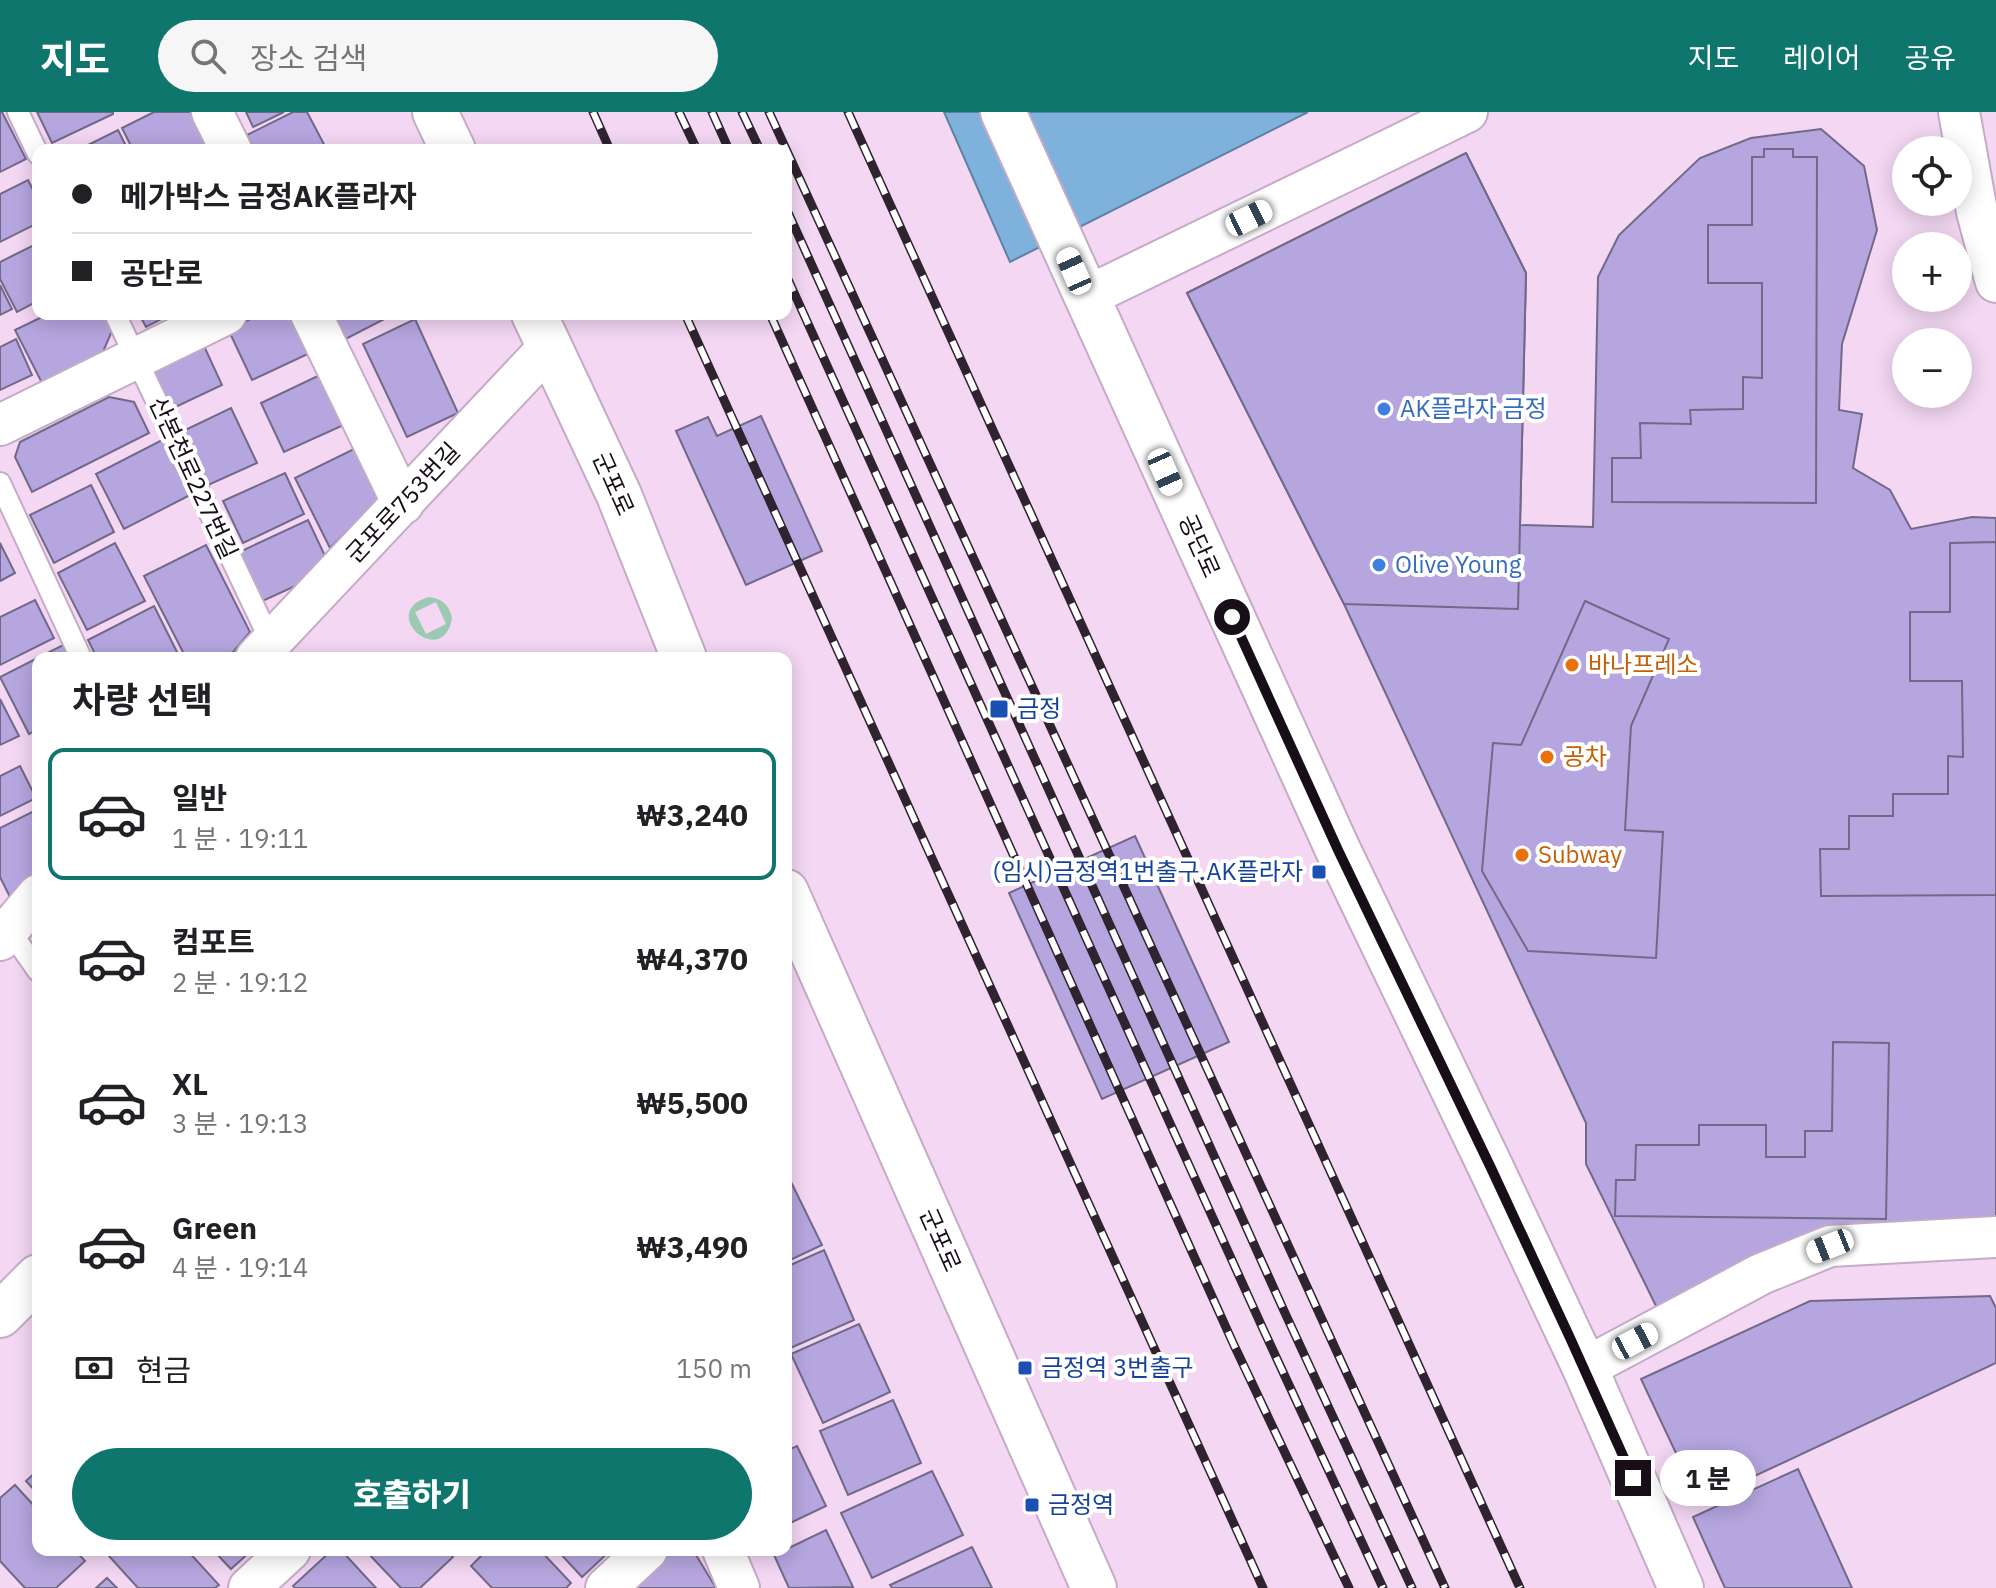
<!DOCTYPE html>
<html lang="ko">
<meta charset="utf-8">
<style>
body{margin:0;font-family:"IBM Plex Sans","Noto Sans KR",sans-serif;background:#f6f6f6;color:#202124;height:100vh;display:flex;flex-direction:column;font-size:30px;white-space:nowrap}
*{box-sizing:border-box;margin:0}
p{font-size:26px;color:#757577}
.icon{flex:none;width:44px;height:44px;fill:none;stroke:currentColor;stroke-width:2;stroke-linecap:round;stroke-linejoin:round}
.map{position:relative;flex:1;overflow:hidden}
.sheet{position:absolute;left:32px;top:540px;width:760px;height:904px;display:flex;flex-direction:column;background:#fff;border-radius:16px;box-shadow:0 4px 20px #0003}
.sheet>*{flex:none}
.guide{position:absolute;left:32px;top:32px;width:760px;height:176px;border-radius:16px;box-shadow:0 4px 20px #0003;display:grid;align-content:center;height:176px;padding:0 40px;background:#fff}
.controls{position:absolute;left:1892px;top:24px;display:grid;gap:16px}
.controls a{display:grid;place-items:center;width:80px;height:80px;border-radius:50%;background:#fff;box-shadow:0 4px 20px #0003;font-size:40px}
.end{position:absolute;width:36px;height:36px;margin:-18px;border:10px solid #170e17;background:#fff;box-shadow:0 0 0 4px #fff}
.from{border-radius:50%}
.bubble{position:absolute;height:56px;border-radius:28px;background:#fff;box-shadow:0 4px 20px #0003;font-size:26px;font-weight:800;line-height:56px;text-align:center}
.car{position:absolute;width:24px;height:48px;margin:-24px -12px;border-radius:10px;box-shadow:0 0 6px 2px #0007;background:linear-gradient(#fff 24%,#345 0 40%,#fff 0 76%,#345 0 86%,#fff 0)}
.guide b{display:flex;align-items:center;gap:28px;height:76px;font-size:30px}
.guide b+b{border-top:2px solid #e0e0e0}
.guide i{width:20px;height:20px;background:#202124}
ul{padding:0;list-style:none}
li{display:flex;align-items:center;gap:24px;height:132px;margin:0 16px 12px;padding:0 24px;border:4px solid transparent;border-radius:16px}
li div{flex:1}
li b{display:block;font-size:30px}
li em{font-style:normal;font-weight:800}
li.on{border-color:#0f766e}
li>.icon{width:72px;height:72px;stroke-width:1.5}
h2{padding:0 40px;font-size:36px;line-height:96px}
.pay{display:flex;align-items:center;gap:20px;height:88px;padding:0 40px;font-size:30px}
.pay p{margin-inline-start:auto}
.action{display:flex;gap:16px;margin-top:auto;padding:16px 40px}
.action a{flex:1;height:92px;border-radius:48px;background:#0f766e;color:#fff;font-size:32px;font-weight:800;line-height:92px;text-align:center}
header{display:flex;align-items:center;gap:48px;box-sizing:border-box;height:112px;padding:0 40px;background:#0f766e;color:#fff}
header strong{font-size:38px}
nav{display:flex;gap:44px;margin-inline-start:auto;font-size:28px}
.search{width:560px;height:72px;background:#f6f6f6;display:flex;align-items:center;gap:20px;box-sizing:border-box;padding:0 28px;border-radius:44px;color:#757577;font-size:30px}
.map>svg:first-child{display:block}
.green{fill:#9bc9b1;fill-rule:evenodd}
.water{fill:#7fb1dd;stroke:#6080a2;stroke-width:2}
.building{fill:#b5a6df;stroke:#716987;stroke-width:2}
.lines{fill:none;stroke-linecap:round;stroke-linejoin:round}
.service-casing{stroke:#c5abc5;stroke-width:24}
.minor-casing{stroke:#c5abc5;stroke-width:44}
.tertiary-casing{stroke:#c5abc5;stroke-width:48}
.service{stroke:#fff;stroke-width:20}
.minor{stroke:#fff;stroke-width:40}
.tertiary{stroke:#fff;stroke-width:44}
.rail-casing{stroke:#2e232e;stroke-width:9}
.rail{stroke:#fff;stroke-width:6;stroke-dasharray:18;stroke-linecap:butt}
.route{stroke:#170e17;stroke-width:10}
.shop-dot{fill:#3f7fe0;stroke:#fff;stroke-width:3}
.food-dot{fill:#e8710a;stroke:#fff;stroke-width:3}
.transit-dot{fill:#1a4fb4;stroke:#fff;stroke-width:3}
.labels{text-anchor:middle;stroke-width:8;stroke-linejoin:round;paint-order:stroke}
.shop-label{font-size:24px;fill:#366cbe;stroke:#fff;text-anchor:start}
.street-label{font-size:24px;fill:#170e17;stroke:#fff}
.food-label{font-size:24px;fill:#c56008;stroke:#fff;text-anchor:start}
.transit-label{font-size:24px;fill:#164399;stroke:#fff;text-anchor:start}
</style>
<header>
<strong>지도</strong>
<div class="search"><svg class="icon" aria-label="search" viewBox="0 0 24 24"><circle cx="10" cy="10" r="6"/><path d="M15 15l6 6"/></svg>장소 검색</div>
<nav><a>지도</a><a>레이어</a><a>공유</a></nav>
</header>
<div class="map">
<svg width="1996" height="1476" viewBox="0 0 1996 1476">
<rect width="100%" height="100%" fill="#f3d7f3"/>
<path class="green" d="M429,485C443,487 449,493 452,506C443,559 376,500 429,485ZM436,490L446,512L426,522L415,500Z"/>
<polygon class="water" points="944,0 1308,0 1010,150"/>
<g class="building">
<polygon points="0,0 2,0 26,47 0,60"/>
<polygon points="37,0 113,0 113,2 52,31"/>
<polygon points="154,0 206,0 221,29 202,38 133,38 122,16"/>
<polygon points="246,0 284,0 253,15"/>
<polygon points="293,0 307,0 327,38 254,38 247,23"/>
<polygon points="1821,17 1864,54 1877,118 1842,232 1839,298 1862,302 1853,356 1890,378 1911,417 1972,405 1996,406 1996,1111 1659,1200 1586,1052 1586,1011 1344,492 1187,181 1466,41 1526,161 1520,413 1593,415 1598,165 1619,123 1700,46 1751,26"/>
<polygon points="118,18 128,38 78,38"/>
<polygon points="1764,37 1793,37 1793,45 1817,45 1816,391 1612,390 1612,346 1641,346 1640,311 1691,312 1690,298 1743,297 1743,265 1762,266 1762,171 1708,171 1708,113 1752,113 1752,45 1764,45"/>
<polygon points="1466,41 1526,161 1518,497 1344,492 1187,181"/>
<polygon points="28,68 38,88 38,111 0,130 0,82"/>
<polygon points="38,131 38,189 17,200 0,167 0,150"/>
<polygon points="0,173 12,197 0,203"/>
<polygon points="48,202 104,202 112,219 102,242 42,271 15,218"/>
<polygon points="139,202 171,202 146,215"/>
<polygon points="262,202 294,202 312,240 252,268 228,217"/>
<polygon points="323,202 394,202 338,231"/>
<polygon points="415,207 458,301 407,325 363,232"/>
<polygon points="16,227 32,263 0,278 0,235"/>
<polygon points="204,234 222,273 165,300 147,261"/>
<polygon points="324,261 348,311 284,340 261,291"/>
<polygon points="109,285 134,290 149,321 32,380 15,345 20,330"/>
<polygon points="231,296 257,351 206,374 181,320"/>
<polygon points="761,304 822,439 746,473 676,319 708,305 717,324"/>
<polygon points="164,327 192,382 124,417 96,362"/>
<polygon points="358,335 382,384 330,436 295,366"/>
<polygon points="285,361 304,402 243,431 223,389"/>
<polygon points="91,373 114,420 54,451 30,403"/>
<polygon points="308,408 326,446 302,471 256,492 233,443"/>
<polygon points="1996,430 1996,783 1821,784 1820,737 1849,737 1849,704 1893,704 1893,682 1948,682 1948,644 1963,645 1962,569 1910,569 1910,500 1950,500 1950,431"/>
<polygon points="0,431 15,461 0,469"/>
<polygon points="115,431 145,489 87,518 58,461"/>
<polygon points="206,433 250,520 228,546 186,546 144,464"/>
<polygon points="35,488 54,526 0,553 0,505"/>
<polygon points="1585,489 1669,527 1631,614 1625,718 1663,720 1656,846 1528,839 1482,759 1493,631 1521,633"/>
<polygon points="154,494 180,546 97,546 88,528"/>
<polygon points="63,533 69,546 38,546 38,617 29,622 0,565"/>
<polygon points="0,587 19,624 0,633"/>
<polygon points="20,654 36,686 0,704 0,664"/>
<polygon points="38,697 38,763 13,791 0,765 0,716"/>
<polygon points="1135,724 1229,930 1102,987 1009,781"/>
<polygon points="1833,930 1889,931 1886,1107 1615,1104 1616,1068 1635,1068 1636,1033 1699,1033 1699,1013 1766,1013 1766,1045 1805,1045 1805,1019 1832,1019"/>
<polygon points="790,1068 822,1133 786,1150 786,1070"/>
<polygon points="824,1138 854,1208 786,1238 786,1155"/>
<polygon points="1990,1184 1996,1196 1996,1251 1699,1390 1641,1267 1810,1189"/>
<polygon points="859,1212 890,1280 823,1311 791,1242"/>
<polygon points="893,1288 921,1351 848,1383 820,1319"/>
<polygon points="797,1334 826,1394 786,1413 786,1339"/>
<polygon points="1798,1357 1852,1476 1725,1476 1693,1405"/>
<polygon points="38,1358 38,1382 26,1369"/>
<polygon points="932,1359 963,1423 872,1466 841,1401"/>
<polygon points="15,1373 38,1398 38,1438 75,1438 85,1449 56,1476 25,1476 0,1449 0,1386"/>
<polygon points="826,1418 853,1475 789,1476 774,1443"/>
<polygon points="972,1435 992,1476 892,1476 890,1473"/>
<polygon points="115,1438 187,1438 219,1473 215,1476 138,1476 109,1444"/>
<polygon points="213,1438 252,1438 231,1457"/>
<polygon points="332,1438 341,1438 376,1476 295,1476 293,1474"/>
<polygon points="365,1438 447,1438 453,1445 420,1476 401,1476"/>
<polygon points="487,1438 540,1438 571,1471 566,1476 492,1476 471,1454"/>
<polygon points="557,1438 611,1438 582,1465"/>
<polygon points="674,1438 693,1438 716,1476 632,1476"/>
<polygon points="107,1466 117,1476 96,1476"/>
</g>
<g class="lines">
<defs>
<g id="service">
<polyline points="18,0 38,42"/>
<polyline points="115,202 271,530"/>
<polyline points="0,371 81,546"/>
<polyline points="5,812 38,859"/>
</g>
<g id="minor">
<polyline points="212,0 231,38"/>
<polyline points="1959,0 1977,100 1996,170"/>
<polyline points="1086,185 1467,0"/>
<polyline points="311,202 403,392"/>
<polyline points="0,313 226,202"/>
<polyline points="256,546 549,235"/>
<polyline points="0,828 38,783"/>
<polyline points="1585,1256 1761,1162 1830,1134 1996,1125"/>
<polyline points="723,1438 739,1476"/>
<polyline points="249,1476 290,1438"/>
<polyline points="606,1476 647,1438"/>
</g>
<g id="tertiary">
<polyline points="435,0 453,38"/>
<polyline points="1003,0 1338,738 1491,1056 1585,1256 1681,1476"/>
<polyline points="534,202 619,383 684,546"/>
<polyline points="786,780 1094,1476"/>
<polyline points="0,1203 38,1165"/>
</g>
</defs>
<use href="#service" class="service-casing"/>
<use href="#minor" class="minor-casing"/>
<use href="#tertiary" class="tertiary-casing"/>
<use href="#service" class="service"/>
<use href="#minor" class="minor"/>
<use href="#tertiary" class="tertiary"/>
<defs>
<g id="rail">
<polyline points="593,0 610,38"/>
<polyline points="679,0 697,38"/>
<polyline points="712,0 729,38"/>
<polyline points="742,0 760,38"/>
<polyline points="769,0 1445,1476"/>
<polyline points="848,0 1520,1476"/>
<polyline points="786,96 1285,1201 1412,1476"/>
<polyline points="786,163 1264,1219 1383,1476"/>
<polyline points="685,202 1263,1476"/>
<polyline points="770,202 1233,1231 1349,1476"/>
</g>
</defs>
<use href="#rail" class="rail-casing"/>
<use href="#rail" class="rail"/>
</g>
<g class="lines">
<polyline class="route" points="1232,505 1338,738 1491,1056 1571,1228 1633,1366"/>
</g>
<g class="shop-dot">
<circle cx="1384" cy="297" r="8"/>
<circle cx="1379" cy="453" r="8"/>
</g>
<g class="food-dot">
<circle cx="1572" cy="553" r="8"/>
<circle cx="1547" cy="645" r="8"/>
<circle cx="1522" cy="743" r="8"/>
</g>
<g class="transit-dot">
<rect x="989" y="587" width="20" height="20" rx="4"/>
<rect x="1311" y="752" width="16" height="16" rx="4"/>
<rect x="1017" y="1248" width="16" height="16" rx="4"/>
<rect x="1024" y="1385" width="16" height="16" rx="4"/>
</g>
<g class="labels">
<g class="shop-label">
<text x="1400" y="305">AK플라자 금정</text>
<text x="1395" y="461">Olive Young</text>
</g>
<g class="street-label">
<text transform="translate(193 366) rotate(65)" y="8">산본천로227번길</text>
<text transform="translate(613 372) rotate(66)" y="8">군포로</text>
<text transform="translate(403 391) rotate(-47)" y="8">군포로753번길</text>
<text transform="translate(1199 434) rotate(66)" y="8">공단로</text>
<text transform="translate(940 1128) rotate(66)" y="8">군포로</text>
</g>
<g class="food-label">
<text x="1588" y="561">바나프레소</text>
<text x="1563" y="653">공차</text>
<text x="1538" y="751">Subway</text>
</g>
<g class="transit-label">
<text x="1017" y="605">금정</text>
<text x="1303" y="768" text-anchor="end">(임시)금정역1번출구.AK플라자</text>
<text x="1041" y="1264">금정역 3번출구</text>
<text x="1048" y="1401">금정역</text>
</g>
</g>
</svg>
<div class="controls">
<a><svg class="icon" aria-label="locate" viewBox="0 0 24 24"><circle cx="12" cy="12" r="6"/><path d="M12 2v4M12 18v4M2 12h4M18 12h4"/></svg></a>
<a>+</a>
<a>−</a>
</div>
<i class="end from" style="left:1232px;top:505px"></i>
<i class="end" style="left:1633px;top:1366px"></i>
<div class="bubble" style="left:1660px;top:1338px;width:96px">1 분</div>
<i class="car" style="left:1249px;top:106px;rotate:64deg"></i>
<i class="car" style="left:1074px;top:159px;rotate:336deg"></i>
<i class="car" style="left:1165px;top:360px;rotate:156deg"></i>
<i class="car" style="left:1830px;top:1134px;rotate:248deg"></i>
<i class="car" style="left:1635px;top:1229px;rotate:62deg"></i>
<div class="guide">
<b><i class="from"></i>메가박스 금정AK플라자</b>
<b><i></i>공단로</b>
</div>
<section class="sheet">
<h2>차량 선택</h2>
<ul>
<li class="on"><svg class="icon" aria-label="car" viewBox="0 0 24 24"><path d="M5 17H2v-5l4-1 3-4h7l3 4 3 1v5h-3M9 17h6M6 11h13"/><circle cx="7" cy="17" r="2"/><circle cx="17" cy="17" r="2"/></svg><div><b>일반</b><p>1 분 · 19:11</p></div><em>₩3,240</em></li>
<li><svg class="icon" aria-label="car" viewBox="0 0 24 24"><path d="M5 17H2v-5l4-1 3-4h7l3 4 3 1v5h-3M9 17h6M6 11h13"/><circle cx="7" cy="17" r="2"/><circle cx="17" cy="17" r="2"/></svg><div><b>컴포트</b><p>2 분 · 19:12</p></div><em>₩4,370</em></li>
<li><svg class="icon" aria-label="car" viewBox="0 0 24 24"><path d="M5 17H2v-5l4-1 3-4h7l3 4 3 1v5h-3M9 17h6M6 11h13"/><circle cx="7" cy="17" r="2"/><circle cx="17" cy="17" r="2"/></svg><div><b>XL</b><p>3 분 · 19:13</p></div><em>₩5,500</em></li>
<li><svg class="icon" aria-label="car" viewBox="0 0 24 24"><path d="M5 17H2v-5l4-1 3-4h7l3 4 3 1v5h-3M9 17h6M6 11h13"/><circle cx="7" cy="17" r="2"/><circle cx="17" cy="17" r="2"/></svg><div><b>Green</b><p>4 분 · 19:14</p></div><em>₩3,490</em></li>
</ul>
<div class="pay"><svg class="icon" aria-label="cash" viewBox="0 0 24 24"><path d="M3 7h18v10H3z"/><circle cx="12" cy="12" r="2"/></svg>현금<p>150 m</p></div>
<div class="action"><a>호출하기</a></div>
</section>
</div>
